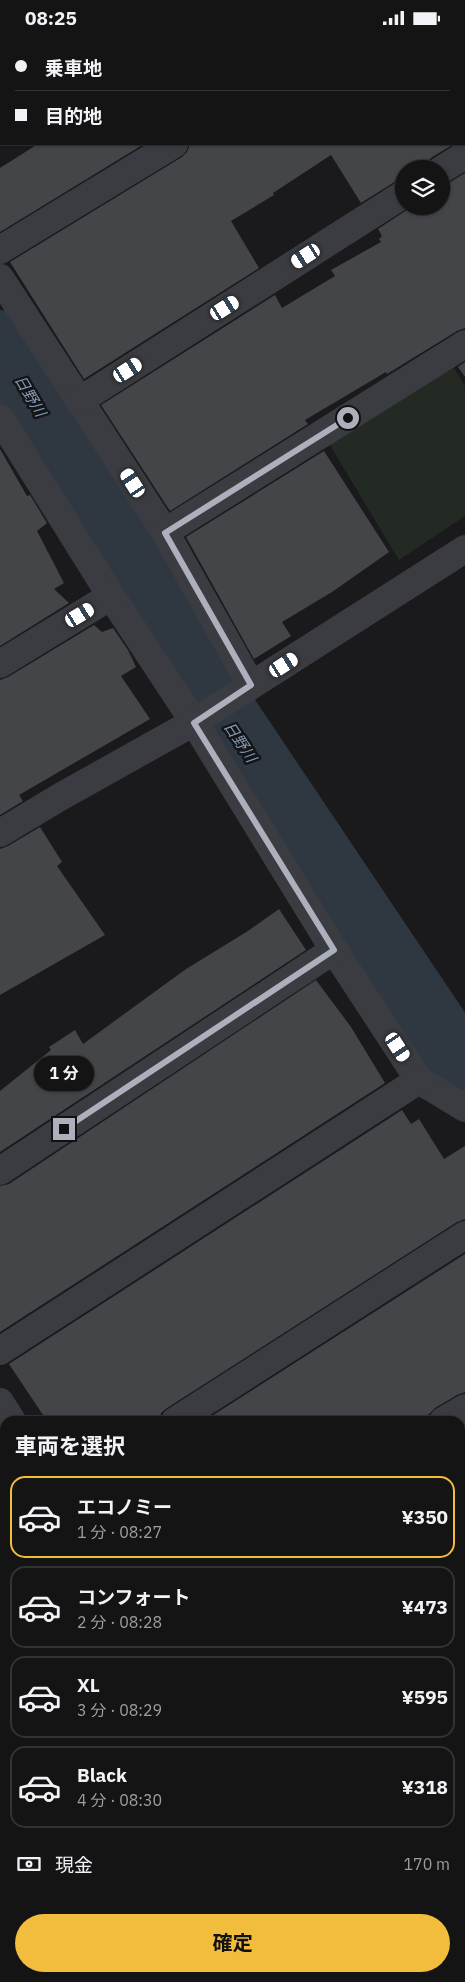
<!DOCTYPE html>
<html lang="ja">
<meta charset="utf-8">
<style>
body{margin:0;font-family:"IBM Plex Sans","Noto Sans JP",sans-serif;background:#1d1d1e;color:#f1f3f6;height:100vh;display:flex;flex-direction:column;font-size:19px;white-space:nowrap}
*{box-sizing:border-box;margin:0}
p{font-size:16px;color:#9d9ea0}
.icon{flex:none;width:28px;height:28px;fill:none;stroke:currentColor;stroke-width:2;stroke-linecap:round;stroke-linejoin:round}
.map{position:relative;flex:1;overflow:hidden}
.drawer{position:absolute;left:0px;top:1381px;width:465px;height:566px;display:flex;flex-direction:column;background:#141415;border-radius:15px 15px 0 0;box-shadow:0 1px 4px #0004,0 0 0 1px #333334}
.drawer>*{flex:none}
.guide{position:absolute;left:0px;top:0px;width:465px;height:110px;box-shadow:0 1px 4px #0004,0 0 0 1px #333334;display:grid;align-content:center;height:110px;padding:0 15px;background:#141415}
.controls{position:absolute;left:395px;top:125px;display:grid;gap:10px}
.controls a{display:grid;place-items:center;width:55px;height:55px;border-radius:50%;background:#141415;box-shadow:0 1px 4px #0004,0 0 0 1px #333334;font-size:25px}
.end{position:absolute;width:22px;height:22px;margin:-11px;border:6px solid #acb0bc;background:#111;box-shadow:0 0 0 2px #111}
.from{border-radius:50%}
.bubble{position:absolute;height:35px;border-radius:18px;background:#141415;box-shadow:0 1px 4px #0004,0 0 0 1px #333334;font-size:16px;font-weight:700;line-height:35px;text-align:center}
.car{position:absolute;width:15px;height:30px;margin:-15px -8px;border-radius:6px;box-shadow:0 0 4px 1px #0007;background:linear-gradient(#fff 24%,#345 0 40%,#fff 0 76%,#345 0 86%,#fff 0)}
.guide b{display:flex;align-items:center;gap:18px;height:48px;font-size:19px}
.guide b+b{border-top:1px solid #333334}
.guide i{width:12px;height:12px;background:#f1f3f6}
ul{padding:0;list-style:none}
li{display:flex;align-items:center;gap:15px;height:82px;margin:0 10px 8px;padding:0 5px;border:2px solid #333334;border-radius:15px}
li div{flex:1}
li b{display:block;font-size:19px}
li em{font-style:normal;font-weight:700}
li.on{border-color:#f2bc3c}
li>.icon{width:45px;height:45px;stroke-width:1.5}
h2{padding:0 15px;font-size:22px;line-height:60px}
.pay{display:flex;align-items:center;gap:12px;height:55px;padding:0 15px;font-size:19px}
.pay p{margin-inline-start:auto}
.cta{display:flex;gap:10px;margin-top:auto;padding:10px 15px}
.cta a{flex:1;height:58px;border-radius:30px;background:#f2bc3c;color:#111;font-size:20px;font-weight:700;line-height:58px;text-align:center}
.status{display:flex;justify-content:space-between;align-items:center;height:35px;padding:0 25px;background:#141415;direction:ltr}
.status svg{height:14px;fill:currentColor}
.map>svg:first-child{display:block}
.green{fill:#222a23}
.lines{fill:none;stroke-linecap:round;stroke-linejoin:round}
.stream{stroke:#2f3841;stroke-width:12}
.river{stroke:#2f3841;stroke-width:72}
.building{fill:#444549}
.service{stroke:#3b3c41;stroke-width:21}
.minor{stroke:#3b3c41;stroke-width:28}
.route{stroke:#acb0bc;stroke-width:6}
.labels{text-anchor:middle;stroke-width:5;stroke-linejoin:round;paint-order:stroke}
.water-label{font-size:15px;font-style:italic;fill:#849cb6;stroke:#151517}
</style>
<div class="status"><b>08:25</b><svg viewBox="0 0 49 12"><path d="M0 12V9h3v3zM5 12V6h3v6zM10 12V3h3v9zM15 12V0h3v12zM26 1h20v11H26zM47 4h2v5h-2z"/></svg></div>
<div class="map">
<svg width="465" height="1947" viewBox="0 0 465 1947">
<rect width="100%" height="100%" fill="#1a1a1c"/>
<polygon class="green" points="452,330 465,351 465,481 399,525 327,405"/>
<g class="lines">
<g class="stream">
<polyline points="0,1478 5,1486"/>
<polyline points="319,1942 327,1947"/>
</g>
<polyline class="river" points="0,311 201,649 465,1042"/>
</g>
<g class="building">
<polygon points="38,109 144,109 0,197 0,133"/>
<polygon points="190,109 454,109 432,122 427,127 426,134 404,134 404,143 396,146 361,168 331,120 273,158 274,160 231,186 259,233 84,344 10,227 182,122 187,117"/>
<polygon points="465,138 465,293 457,296 387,339 386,337 305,385 308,389 170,476 101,370 275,260 282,273 335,241 331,235 381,207 379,204 382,201 378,194 413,171 441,171 441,151 449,148"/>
<polygon points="465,327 465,342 458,332"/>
<polygon points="0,414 27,461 30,460 47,488 37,496 64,548 54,554 69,568 0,611"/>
<polygon points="324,416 389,517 332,557 282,587 291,601 254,624 186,502"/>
<polygon points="94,590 102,597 113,593 128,615 136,632 121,641 150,684 19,760 23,766 0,780 0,645 8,642"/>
<polygon points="40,792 62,827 57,831 105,900 0,960 0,814 8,811"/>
<polygon points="279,874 306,915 0,1117 0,1056 51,1015 49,1012 75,995 83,1009 186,934 248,896"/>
<polygon points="316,945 351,992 385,1048 0,1297 0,1151 9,1149"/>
<polygon points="402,1075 411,1089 419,1084 444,1124 465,1111 465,1184 457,1187 167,1373 161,1378 159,1386 47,1386 9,1329"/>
<polygon points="465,1219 465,1357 457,1360 435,1373 429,1379 417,1386 204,1386"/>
</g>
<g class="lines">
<g class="service">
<polyline points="0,1603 5,1600"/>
<polyline points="0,1907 5,1903"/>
</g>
<g class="minor">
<polyline points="24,1 26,0"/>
<polyline points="350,1 352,0"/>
<polyline points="0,16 1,15"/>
<polyline points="441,135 465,120"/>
<polyline points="0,215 174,109"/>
<polyline points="0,243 165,497 251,650"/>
<polyline points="79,366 404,159"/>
<polyline points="0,383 111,561 194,687 334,915 419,1045 465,1073"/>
<polyline points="165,497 465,309"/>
<polyline points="0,629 111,561"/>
<polyline points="0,798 60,762 194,687 465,514"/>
<polyline points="0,1136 334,915"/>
<polyline points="0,1316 419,1045"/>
<polyline points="0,1367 12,1386"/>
<polyline points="175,1386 465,1200"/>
<polyline points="443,1386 465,1373"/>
<polyline points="460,1470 465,1467"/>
<polyline points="460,1637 465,1634"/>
<polyline points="460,1820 465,1817"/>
<polyline points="460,1927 465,1928"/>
</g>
</g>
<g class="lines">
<polyline class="route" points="64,1094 334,915 194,688 251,650 165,498 348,383"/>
</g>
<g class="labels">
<g class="water-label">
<text transform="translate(30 361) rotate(59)" y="5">日野川</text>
<text transform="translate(240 707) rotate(56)" y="5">日野川</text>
</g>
</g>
</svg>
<div class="controls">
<a><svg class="icon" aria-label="layers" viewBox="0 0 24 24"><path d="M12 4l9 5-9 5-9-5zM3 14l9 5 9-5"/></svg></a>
</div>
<i class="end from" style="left:348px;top:383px"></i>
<i class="end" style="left:64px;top:1094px"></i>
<div class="bubble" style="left:34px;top:1021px;width:60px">1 分</div>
<i class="car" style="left:306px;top:221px;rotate:237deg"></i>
<i class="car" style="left:225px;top:273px;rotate:58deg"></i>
<i class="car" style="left:128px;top:335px;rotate:57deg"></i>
<i class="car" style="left:133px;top:448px;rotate:327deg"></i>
<i class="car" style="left:80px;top:580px;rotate:59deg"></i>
<i class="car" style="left:284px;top:630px;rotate:57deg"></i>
<i class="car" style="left:398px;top:1012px;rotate:147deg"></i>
<div class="guide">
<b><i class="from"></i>乗車地</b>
<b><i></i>目的地</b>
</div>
<section class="drawer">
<h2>車両を選択</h2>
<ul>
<li class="on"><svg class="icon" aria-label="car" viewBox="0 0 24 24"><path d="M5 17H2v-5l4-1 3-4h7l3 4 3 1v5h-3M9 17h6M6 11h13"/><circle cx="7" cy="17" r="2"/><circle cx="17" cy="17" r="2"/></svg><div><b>エコノミー</b><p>1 分 · 08:27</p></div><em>¥350</em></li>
<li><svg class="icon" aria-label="car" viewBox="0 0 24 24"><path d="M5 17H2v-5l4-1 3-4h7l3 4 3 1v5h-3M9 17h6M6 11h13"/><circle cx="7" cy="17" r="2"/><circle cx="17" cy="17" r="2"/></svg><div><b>コンフォート</b><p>2 分 · 08:28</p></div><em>¥473</em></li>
<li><svg class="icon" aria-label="car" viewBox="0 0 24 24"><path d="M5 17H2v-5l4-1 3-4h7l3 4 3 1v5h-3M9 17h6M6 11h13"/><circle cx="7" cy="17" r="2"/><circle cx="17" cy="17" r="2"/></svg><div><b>XL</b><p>3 分 · 08:29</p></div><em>¥595</em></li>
<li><svg class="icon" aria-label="car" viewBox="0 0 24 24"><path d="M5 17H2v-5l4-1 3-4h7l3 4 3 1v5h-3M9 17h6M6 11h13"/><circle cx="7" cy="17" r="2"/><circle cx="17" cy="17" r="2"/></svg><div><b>Black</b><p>4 分 · 08:30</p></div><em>¥318</em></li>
</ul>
<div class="pay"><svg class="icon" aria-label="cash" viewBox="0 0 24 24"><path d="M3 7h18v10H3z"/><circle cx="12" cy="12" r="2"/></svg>現金<p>170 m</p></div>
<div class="cta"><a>確定</a></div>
</section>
</div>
